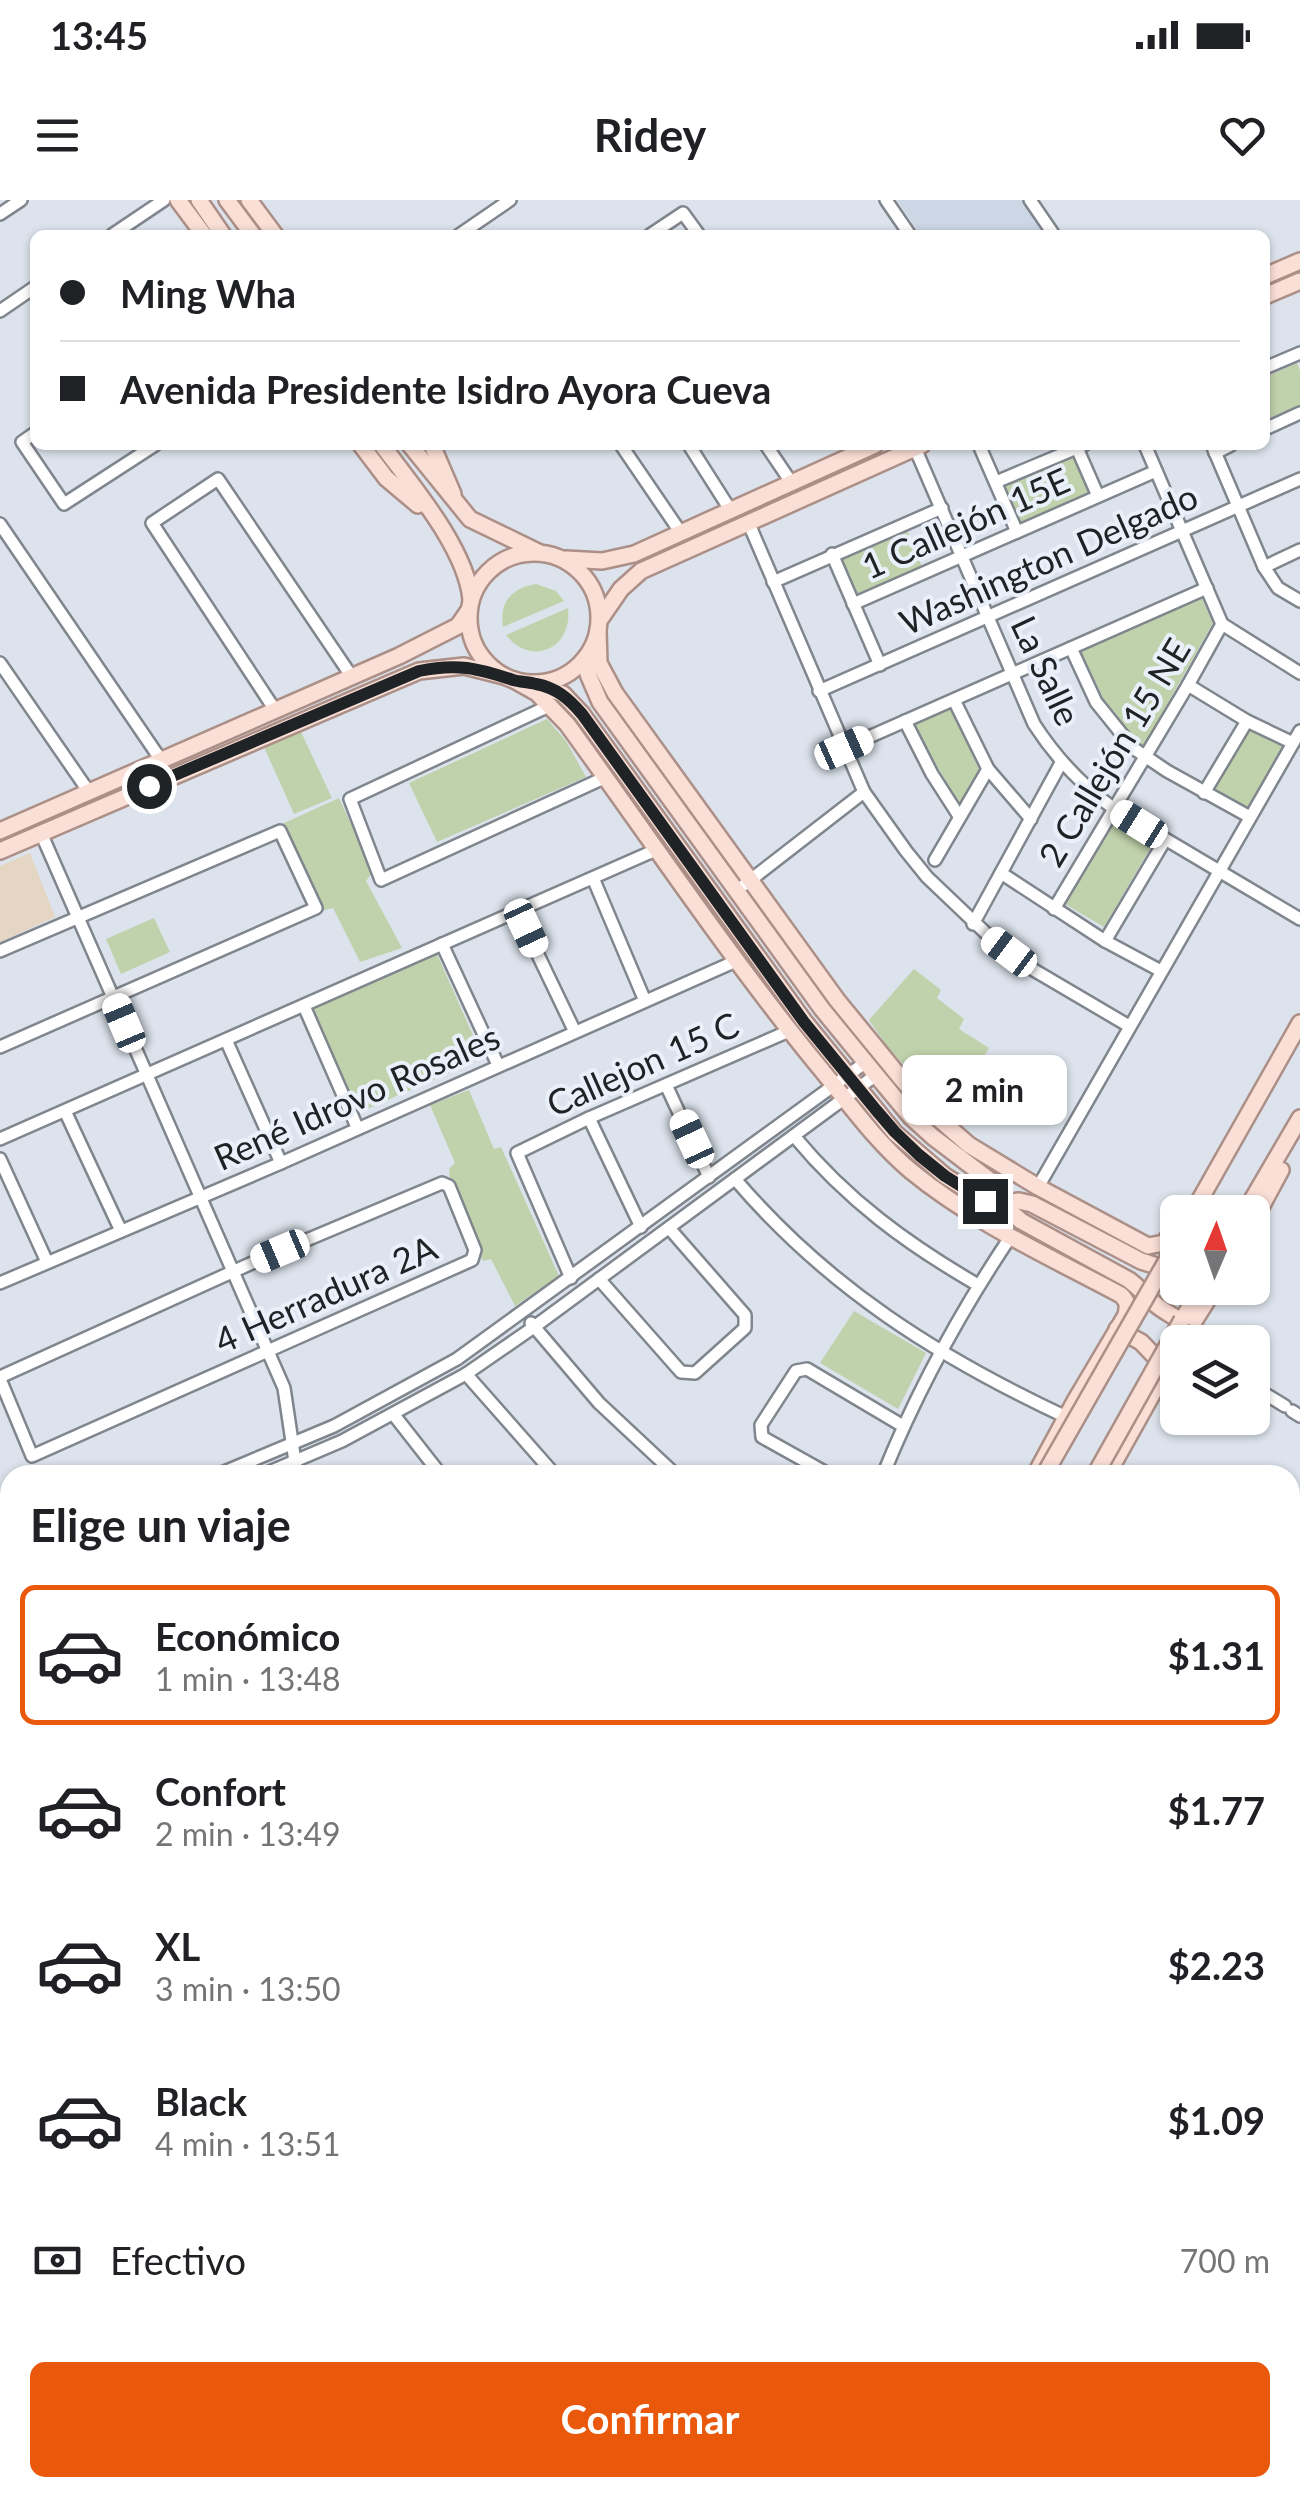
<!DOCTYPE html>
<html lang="es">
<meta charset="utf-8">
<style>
body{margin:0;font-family:Lato,sans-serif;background:#f6f6f6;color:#202124;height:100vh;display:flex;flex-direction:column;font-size:38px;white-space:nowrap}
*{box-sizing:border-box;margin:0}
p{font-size:32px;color:#757577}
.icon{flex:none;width:55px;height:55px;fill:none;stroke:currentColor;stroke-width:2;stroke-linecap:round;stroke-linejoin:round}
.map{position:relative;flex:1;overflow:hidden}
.side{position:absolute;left:0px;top:1265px;width:1300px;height:1032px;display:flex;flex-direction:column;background:#fff;border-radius:30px 30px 0 0;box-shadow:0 2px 8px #0004}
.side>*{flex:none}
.top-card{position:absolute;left:30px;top:30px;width:1240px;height:220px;border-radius:15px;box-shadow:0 2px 8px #0004;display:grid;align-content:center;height:220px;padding:0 30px;background:#fff}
.needle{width:65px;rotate:2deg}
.fabs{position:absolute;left:1160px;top:995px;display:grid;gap:20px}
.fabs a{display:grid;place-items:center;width:110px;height:110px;border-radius:15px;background:#fff;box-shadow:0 2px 8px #0004;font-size:50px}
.end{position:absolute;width:45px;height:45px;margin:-22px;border:12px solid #202326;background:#fff;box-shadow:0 0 0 5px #fff}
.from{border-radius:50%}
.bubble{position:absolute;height:70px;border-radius:15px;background:#fff;box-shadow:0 2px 8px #0004;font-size:32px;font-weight:700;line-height:70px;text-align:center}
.car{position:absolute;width:30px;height:60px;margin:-30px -15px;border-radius:12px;box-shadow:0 0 8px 2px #0007;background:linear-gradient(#fff 24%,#345 0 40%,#fff 0 76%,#345 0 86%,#fff 0)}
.top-card b{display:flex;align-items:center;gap:35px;height:95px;font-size:38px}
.top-card b+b{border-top:2px solid #e0e0e0}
.top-card i{width:25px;height:25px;background:#202124}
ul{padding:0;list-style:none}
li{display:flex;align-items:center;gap:30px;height:140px;margin:0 20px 15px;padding:0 10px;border:5px solid transparent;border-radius:15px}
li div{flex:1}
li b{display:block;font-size:38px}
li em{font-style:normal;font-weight:700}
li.selected{border-color:#ea580c}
li>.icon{width:90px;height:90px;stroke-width:1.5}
h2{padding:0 30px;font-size:45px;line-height:120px}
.pay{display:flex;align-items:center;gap:25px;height:110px;padding:0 30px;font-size:38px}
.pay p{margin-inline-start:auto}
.button{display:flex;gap:20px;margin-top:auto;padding:20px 30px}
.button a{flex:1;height:115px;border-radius:15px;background:#ea580c;color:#fff;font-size:40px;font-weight:700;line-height:115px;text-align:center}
.status{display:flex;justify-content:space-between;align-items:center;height:70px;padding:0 50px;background:#fff;direction:ltr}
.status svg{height:28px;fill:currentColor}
header{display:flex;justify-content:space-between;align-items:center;height:130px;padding:0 30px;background:#fff;font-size:45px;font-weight:700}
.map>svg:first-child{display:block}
.commercial{fill:#e4d6c3}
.built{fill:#ccd7e6}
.green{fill:#c0d2ab}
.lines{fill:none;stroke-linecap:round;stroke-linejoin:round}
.taxiway{stroke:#969ba2;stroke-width:28}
.minor-casing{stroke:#80868e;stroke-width:16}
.major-casing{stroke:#ac8f87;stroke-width:20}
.minor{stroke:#fff;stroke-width:11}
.major{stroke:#fadfd6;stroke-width:15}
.major-bridge-casing{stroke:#ac8f87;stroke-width:20;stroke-linecap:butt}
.major-bridge{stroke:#fadfd6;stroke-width:15}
.route{stroke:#202326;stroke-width:12}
.labels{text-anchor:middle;stroke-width:8;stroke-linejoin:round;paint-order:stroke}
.street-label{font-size:35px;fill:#202326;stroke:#eaf0f9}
</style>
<div class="status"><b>13:45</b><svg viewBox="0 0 49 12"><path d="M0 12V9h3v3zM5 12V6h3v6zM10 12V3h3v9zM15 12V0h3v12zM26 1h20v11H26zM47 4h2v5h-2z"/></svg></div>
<header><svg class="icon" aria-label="menu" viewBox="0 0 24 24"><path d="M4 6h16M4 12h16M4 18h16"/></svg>Ridey<svg class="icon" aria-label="heart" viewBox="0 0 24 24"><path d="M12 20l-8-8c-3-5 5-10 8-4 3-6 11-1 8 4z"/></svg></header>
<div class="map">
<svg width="1300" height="2296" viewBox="0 0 1300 2296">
<rect width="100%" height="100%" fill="#dce3ec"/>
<polygon class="commercial" points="30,653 55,717 0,742 0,666"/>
<g class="built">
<polygon points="897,0 1021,0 1045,35 921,35"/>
<polygon points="1290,1355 1300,1361 1300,2296 1016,2296 1015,2288 1290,2288"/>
</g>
<g class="green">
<polygon points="1297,163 1300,171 1300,206 1265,221 1265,177"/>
<polygon points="1075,255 1092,293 1021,324 1004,286"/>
<polygon points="907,330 922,367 857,395 840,357"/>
<path d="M536,384L556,391L564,401L503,427C499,403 511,388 536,384Z"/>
<polygon points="1201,397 1213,423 1143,547 1106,504 1080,450"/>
<path d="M568,408C573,449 531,467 506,435Z"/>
<polygon points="950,508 980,571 959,604 913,524"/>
<polygon points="547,519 566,541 586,577 437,642 409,583"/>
<polygon points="1250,528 1285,546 1247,609 1213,590"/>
<polygon points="301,532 332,598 294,614 264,547"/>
<polygon points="339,598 373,671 366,681 402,748 360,762 333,708 321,711 282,624"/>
<polygon points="1114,619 1154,642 1104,727 1065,704"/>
<polygon points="154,718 170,752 121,774 106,739"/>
<polygon points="437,754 483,858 358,913 312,809"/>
<polygon points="914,769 941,790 937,798 964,819 959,829 989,848 950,914 888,848 869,820"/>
<polygon points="469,890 494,949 501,947 559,1076 515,1106 491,1059 483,1061 450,980 449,969 455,963 430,905"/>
<polygon points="854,1111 926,1153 898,1209 820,1163"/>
</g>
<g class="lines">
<polyline class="taxiway" points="1290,2196 1300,2180"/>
<defs>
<g id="minor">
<polyline points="886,0 910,35"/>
<polyline points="1030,0 1054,35"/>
<polyline points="0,14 21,0"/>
<polyline points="112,35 164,0"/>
<polyline points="459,35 510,0"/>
<polyline points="650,35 683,13 699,35"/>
<polyline points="0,111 35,87"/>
<polyline points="1265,168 1300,153"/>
<polyline points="1265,229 1300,213"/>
<polyline points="35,233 22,242 64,304 155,245"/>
<polyline points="621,245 681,333"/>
<polyline points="689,245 731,311"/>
<polyline points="766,245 791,282"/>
<polyline points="979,245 1017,332"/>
<polyline points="1145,245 1222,424 1300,473"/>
<polyline points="1212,245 1264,367 1278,388 1300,401"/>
<path d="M915,248L1034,524C1056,558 1080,584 1113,608L1300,719"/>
<polyline points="1077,248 1098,296"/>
<polyline points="1215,253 1231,245"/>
<polyline points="996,282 1084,245"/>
<polyline points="0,324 161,560"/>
<polyline points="749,324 864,592 906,651 927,677 991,738 1027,766 1129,826"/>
<polyline points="832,354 880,465"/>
<polyline points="1264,367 1300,350"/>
<polyline points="773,382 942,308"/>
<polyline points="853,404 1156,271"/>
<polyline points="1071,448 1096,502 1133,548 1167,571 1250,617"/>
<polyline points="0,463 89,592"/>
<polyline points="1188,485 1247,521 1293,543"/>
<polyline points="819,491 1300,279"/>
<polyline points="954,500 988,569 1031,619"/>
<polyline points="551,505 350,599 381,680 606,577"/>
<polyline points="275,510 152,323 218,279 352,477"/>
<polyline points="905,521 932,574 959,616"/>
<polyline points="844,548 1207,388"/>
<polyline points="1204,593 1247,521"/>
<polyline points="41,633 284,1188 297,1275"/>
<polyline points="935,660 988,569"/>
<polyline points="1001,673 1105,741 1161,771"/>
<polyline points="593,678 645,801"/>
<polyline points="744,685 864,592"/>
<polyline points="1054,709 1188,485 1222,424"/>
<polyline points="517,711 575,832"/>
<polyline points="973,724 1061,563"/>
<polyline points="1105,741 1165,640"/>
<polyline points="442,744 498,865"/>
<polyline points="0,751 280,631 316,708 0,847"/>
<polyline points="304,806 357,927"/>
<polyline points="226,840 281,963"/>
<polyline points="666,885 709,977"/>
<polyline points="65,911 121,1031"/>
<polyline points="589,918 641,1027"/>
<path d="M794,936C847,1000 907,1044 978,1085"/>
<polyline points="0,939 658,649"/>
<polyline points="0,959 47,1062"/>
<path d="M735,979C828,1088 938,1157 1066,1217"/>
<polyline points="1038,987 1300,531"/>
<polyline points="571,1078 517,953 589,918 789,831"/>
<polyline points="599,1079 681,1172 695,1173 745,1128 745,1115 669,1028"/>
<polyline points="0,1083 281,963 736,761"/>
<polyline points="531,1123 599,1203 676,1275"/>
<polyline points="466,1174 555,1275"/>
<polyline points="0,1177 252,1063 442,983 449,986 475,1050 472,1060 32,1256 0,1179"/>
<polyline points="1252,1186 1285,1206"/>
<polyline points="1292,1211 1300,1216"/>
<polyline points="394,1215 441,1275"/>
<polyline points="217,1275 334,1226 457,1159 866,862"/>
<polyline points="262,1275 342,1241 466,1174 534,1127 876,875"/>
<polyline points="830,1275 762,1237 761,1225 796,1171 807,1169 903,1226"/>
<path d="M883,1275C917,1191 960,1112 1011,1036"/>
<polyline points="0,1366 10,1362"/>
<polyline points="0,1385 10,1381"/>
<polyline points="1290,1461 1300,1445"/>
<polyline points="0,1539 10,1537"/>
<polyline points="0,1642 10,1640"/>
<polyline points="0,1761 10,1760"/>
<polyline points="0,1863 10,1862"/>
<polyline points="0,1962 10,1961"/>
<polyline points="0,2063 10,2062"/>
<polyline points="0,2090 10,2088"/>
<polyline points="0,2168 10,2166"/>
<polyline points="0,2266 10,2265"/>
<polyline points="184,2288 186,2296"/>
<polyline points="268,2288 269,2296"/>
<polyline points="292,2288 294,2296"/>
<polyline points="534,2288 536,2296"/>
<polyline points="647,2288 648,2296"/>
<polyline points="725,2288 727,2296"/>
<polyline points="429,2296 482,2288"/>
</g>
<g id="major">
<polyline points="178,0 204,35"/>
<polyline points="199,0 223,35"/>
<polyline points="227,0 253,35"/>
<polyline points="249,0 275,35"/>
<polyline points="1265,76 1300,61"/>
<polyline points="1265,96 1300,81"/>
<polyline points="361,245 386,278 418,305"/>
<path d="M382,245C412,285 467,350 471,400"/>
<polyline points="410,245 470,319 538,352"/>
<polyline points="432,245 453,294"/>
<circle cx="534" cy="418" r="65"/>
<polyline points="566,359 602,361 634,354 875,245"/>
<polyline points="601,418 621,389 641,371 922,245"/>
<polyline points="598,430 599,463 615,493 837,800 922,904 969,945 1038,987 1148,1046 1164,1043 1178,1023"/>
<path d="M591,450L588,474L600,502L822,809L876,875L911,917L933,937L1000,988L1013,1014L1021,1021L1129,1080C1138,1087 1146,1095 1154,1103C1165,1113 1179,1118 1190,1128"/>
<path d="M514,480L537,493L567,524C649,637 727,754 815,862C846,899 874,940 911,971C973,1022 1050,1057 1121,1095C1128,1102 1128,1105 1126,1115L1075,1201L1035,1275"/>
<polyline points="535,484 563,494 582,514 804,821 895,933 945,976 985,1001 999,1004 1019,1001 1032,1004 1141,1061 1178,1073"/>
<polyline points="0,631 399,456 458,426 469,410"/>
<polyline points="0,651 419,471 464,466 504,476"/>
<polyline points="1193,1012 1300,823"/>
<polyline points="1245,1012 1300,918"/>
<polyline points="1252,1024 1281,970"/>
<polyline points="1182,1120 1201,1088"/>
<polyline points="1117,1129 1141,1142 1166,1168"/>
<polyline points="1181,1142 1215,1088"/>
<polyline points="1107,1275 1178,1148"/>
<polyline points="953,2288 954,2296"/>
<polyline points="996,2288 997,2296"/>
</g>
</defs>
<use href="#minor" class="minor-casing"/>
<use href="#major" class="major-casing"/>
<use href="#minor" class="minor"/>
<use href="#major" class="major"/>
<defs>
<g id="major-bridge">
<polyline points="1047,1270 1178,1041"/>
<polyline points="1095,1275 1182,1120"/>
</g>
</defs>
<use href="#major-bridge" class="major-bridge-casing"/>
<use href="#major-bridge" class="major-bridge"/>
</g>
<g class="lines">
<path class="route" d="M149,586L419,471C457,463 477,468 513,480C520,482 529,482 536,484C557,488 569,499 582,514L804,822L876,910L895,932L919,955L945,976L985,1001"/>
</g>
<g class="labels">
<g class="street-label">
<text transform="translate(966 324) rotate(-24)" y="12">1 Callejón 15E</text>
<text transform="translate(1049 360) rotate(-24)" y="12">Washington Delgado</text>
<text transform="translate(1045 471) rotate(65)" y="12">La Salle</text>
<text transform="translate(1115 553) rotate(-59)" y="12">2 Callejón 15 NE</text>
<text transform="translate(643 865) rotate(-24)" y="12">Callejon 15 C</text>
<text transform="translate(357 898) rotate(-24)" y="12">René Idrovo Rosales</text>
<text transform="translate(326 1095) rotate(-24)" y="12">4 Herradura 2A</text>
</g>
</g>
</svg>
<div class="fabs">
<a><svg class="needle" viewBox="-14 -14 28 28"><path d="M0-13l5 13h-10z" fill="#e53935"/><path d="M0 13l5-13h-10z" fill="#757577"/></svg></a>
<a><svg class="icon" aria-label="layers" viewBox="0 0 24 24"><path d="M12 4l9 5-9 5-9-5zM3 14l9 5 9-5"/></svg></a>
</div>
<i class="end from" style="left:149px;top:586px"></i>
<i class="end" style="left:985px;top:1001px"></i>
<div class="bubble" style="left:902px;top:855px;width:165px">2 min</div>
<i class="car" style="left:844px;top:548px;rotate:66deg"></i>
<i class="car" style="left:1139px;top:624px;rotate:302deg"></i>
<i class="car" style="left:526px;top:728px;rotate:155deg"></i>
<i class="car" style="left:1009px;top:752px;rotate:307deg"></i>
<i class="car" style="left:124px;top:823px;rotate:337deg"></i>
<i class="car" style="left:692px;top:939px;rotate:335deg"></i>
<i class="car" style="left:280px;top:1051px;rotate:247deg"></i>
<div class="top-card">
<b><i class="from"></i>Ming Wha</b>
<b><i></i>Avenida Presidente Isidro Ayora Cueva</b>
</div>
<section class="side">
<h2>Elige un viaje</h2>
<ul>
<li class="selected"><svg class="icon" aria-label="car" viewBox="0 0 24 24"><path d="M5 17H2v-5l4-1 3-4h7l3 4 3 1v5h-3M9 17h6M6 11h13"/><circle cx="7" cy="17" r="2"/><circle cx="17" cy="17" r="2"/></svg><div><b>Económico</b><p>1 min · 13:48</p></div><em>$1.31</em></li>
<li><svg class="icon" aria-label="car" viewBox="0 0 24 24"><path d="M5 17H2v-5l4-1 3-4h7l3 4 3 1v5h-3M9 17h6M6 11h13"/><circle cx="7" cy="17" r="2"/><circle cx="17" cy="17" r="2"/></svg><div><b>Confort</b><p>2 min · 13:49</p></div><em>$1.77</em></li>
<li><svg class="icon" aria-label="car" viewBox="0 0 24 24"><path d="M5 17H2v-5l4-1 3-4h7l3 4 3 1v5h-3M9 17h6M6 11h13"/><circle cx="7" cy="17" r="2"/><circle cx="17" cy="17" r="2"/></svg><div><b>XL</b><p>3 min · 13:50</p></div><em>$2.23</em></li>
<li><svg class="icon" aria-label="car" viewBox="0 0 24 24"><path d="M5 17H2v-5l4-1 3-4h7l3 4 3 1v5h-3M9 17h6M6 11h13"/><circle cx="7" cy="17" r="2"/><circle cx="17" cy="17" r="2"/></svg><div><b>Black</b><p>4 min · 13:51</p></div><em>$1.09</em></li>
</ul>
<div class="pay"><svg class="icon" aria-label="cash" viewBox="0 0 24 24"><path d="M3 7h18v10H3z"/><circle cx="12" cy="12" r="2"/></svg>Efectivo<p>700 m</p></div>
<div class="button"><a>Confirmar</a></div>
</section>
</div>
